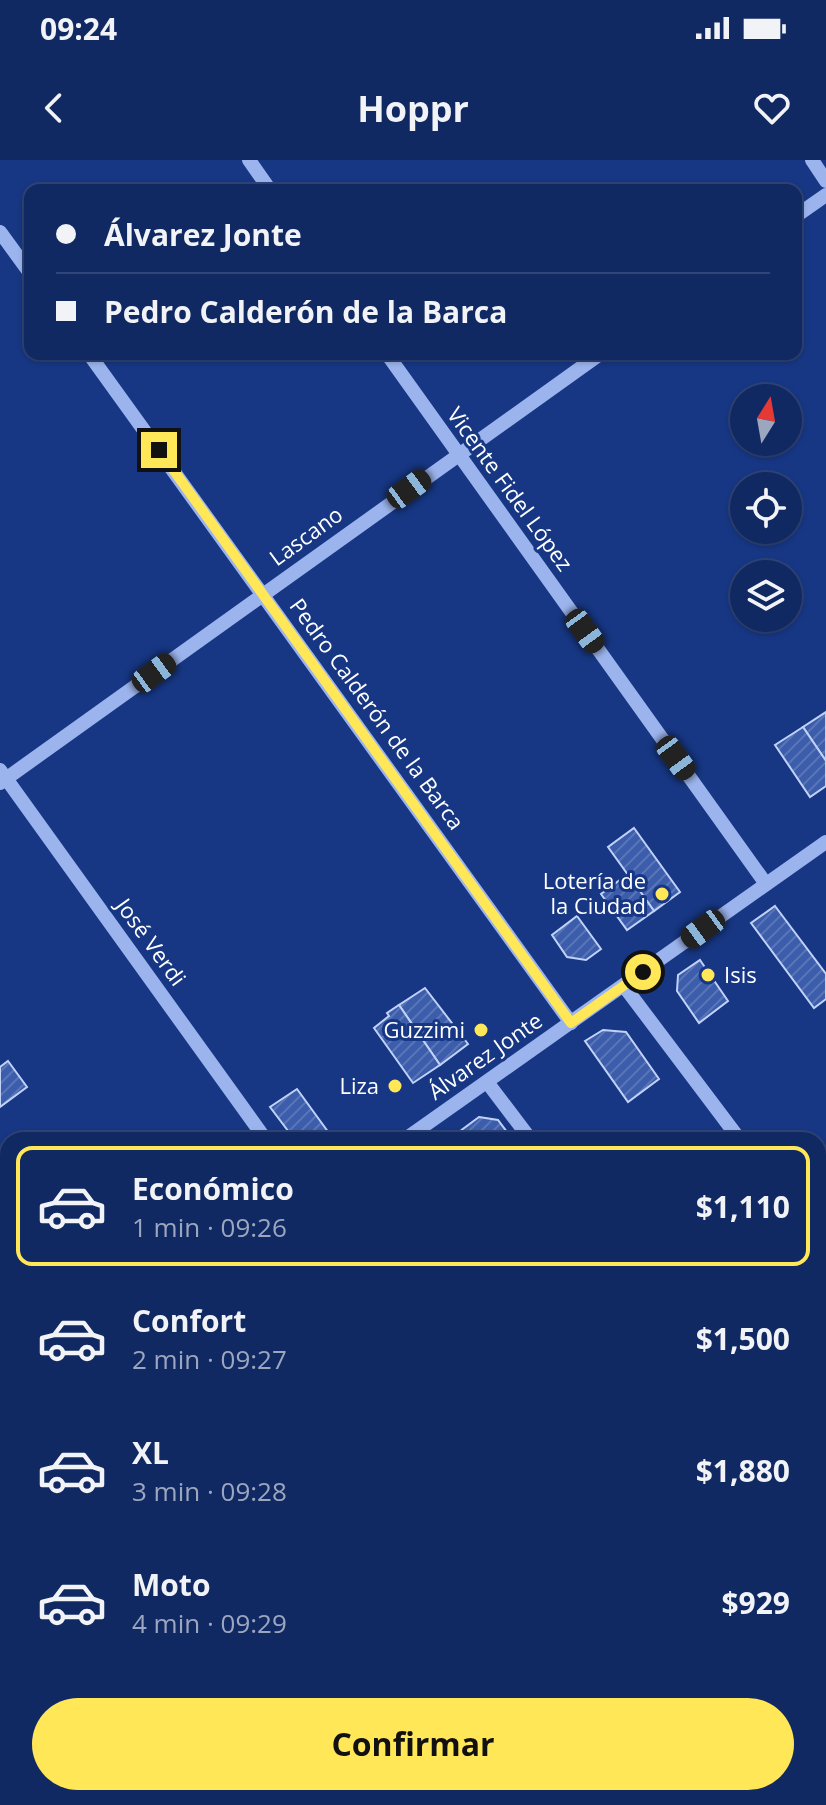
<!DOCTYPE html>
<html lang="es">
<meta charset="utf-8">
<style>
body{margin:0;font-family:"Open Sans",sans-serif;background:#1a3169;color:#f1f3f6;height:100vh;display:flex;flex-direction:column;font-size:30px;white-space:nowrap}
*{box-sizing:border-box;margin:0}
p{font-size:26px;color:#9ca6be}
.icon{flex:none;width:44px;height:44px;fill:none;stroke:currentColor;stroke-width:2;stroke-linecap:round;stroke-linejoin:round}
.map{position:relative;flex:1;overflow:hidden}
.sheet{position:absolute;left:0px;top:972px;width:826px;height:674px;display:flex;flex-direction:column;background:#112963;border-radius:24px 24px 0 0;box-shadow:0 2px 6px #0004,0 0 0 2px #304578}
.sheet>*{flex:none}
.guide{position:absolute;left:24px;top:24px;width:778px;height:176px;border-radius:16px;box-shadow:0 2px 6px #0004,0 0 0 2px #304578;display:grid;align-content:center;height:176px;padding:0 32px;background:#112963}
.needle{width:52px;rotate:11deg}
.buttons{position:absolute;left:730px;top:224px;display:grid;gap:16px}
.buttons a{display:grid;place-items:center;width:72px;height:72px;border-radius:50%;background:#112963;box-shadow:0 2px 6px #0004,0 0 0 2px #304578;font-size:40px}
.end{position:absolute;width:36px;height:36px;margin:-18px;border:10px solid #ffe758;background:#111;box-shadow:0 0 0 4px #111}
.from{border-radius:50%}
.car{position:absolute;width:24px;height:48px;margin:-24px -12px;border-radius:10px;box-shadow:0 0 6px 2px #0007;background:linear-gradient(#222 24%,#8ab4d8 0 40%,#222 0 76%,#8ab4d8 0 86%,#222 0)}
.guide b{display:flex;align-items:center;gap:28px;height:76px;font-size:30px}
.guide b+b{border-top:2px solid #304578}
.guide i{width:20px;height:20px;background:#f1f3f6}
ul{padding:14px 0 0;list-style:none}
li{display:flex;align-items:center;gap:24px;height:120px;margin:0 16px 12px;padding:0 16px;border:4px solid transparent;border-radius:16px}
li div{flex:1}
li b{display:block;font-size:30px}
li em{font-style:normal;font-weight:700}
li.active{border-color:#ffe758}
li>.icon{width:72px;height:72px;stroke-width:1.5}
.cta{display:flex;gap:16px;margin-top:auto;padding:16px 32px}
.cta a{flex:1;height:92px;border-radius:48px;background:#ffe758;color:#111;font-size:32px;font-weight:700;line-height:92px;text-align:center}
.status{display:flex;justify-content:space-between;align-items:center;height:56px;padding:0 40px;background:#112963;direction:ltr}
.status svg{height:22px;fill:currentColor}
header{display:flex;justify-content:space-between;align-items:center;height:104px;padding:0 32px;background:#112963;font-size:36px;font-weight:700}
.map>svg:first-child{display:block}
.building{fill:url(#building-hatch);stroke:#c1d2f9;stroke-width:2}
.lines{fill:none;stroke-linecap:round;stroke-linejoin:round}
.minor{stroke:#9cb4ed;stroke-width:14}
.major{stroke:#e2e9ff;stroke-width:20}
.route{stroke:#ffe758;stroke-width:10}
.poi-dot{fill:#ffe758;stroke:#173784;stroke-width:3}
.labels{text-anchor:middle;stroke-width:6;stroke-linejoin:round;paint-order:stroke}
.street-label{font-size:22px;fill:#fff;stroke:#173784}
.poi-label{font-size:22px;fill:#fff;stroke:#173784;text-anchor:end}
</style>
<div class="status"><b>09:24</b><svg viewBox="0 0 49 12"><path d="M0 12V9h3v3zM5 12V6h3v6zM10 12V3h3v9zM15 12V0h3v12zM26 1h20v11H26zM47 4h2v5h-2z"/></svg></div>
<header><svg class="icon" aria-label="back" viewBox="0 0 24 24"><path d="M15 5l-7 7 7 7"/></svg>Hoppr<svg class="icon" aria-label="heart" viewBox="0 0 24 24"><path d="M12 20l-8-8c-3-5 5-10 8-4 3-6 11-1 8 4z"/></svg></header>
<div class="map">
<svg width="826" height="1645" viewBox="0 0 826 1645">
<defs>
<pattern id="building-hatch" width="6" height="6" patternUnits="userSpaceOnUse" patternTransform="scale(2)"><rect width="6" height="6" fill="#3c5dac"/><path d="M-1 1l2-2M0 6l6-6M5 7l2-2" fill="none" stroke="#5975b8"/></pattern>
</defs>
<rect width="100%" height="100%" fill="#173784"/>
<g class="building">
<polygon points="826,552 826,601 803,567"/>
<polygon points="803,567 826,601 826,626 810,637 775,585"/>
<polygon points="634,668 680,732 654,751 608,687"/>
<polygon points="628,714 654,751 627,770 601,734"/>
<polygon points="775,746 826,814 826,839 814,848 751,763"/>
<polygon points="577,756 601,789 586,800 567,797 552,775"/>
<polygon points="700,800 728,841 699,863 677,831 678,815"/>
<polygon points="425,828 468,884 440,905 399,845"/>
<polygon points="399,845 440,905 413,923 374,868 389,856 387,853"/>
<polygon points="603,870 626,872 659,919 628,942 585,881"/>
<polygon points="8,901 27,927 0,947 0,907"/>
<polygon points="297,929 334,980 295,980 270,947"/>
<polygon points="479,957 498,960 513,980 448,980"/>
<polygon points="8,984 8,1024 0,1029 0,989"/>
<polygon points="219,1638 244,1638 248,1645 224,1645"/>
<polygon points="259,1638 297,1638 295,1645 255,1645 259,1642"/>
<polygon points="418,1638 469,1638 460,1645 417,1645"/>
</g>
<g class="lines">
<g class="minor">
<polyline points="249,0 270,30"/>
<polyline points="812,0 826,21"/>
<polyline points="796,56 826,35"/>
<polyline points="0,72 30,113"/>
<polyline points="89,194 571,863"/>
<polyline points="387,194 766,724"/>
<polyline points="0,610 266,980"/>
<polyline points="0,623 600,194"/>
<polyline points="624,826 740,980"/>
<polyline points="487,922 531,980"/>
<polyline points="404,980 826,682"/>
<polyline points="818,1082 826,1093"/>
<polyline points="0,1265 8,1259"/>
<polyline points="818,1279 826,1272"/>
<polyline points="0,1526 8,1520"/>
<polyline points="818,1527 826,1521"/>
<polyline points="657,1645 666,1638"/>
</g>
<g class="major">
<polyline points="0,1150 8,1160"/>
<polyline points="356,1638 361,1645"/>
</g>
</g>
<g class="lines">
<polyline class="route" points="159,290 571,863 643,812"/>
</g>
<g class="poi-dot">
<circle cx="662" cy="734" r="8"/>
<circle cx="708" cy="815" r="8"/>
<circle cx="481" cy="870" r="8"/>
<circle cx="395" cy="926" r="8"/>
</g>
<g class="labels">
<g class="street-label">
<text transform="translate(510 329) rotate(54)" y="8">Vicente Fidel López</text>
<text transform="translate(306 376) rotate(-36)" y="8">Lascano</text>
<text transform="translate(377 554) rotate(54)" y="8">Pedro Calderón de la Barca</text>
<text transform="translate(151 782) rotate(54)" y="8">José Verdi</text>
<text transform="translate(485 896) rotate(-35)" y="8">Álvarez Jonte</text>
</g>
<g class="poi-label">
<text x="646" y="729">Lotería de<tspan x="646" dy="25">la Ciudad</tspan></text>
<text x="724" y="823" text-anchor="start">Isis</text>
<text x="465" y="878">Guzzimi</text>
<text x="379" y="934">Liza</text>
</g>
</g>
</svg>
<div class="buttons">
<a><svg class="needle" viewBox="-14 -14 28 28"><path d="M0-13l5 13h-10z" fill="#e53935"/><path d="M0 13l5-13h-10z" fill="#9ca6be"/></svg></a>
<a><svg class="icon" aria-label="locate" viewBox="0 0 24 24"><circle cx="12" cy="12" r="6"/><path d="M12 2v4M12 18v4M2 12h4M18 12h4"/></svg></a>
<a><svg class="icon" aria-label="layers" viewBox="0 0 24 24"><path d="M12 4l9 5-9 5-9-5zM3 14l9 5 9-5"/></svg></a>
</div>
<i class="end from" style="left:643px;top:812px"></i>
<i class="end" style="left:159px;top:290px"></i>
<i class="car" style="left:409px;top:329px;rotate:54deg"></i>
<i class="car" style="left:585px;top:471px;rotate:144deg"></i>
<i class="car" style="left:154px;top:513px;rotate:54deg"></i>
<i class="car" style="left:676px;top:598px;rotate:144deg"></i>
<i class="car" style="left:703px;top:769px;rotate:234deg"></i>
<div class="guide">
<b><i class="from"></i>Álvarez Jonte</b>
<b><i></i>Pedro Calderón de la Barca</b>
</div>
<section class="sheet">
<ul>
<li class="active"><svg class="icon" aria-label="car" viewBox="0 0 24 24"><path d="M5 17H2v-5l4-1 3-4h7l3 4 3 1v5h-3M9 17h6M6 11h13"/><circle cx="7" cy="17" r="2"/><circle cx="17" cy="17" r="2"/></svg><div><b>Económico</b><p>1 min · 09:26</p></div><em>$1,110</em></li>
<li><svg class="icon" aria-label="car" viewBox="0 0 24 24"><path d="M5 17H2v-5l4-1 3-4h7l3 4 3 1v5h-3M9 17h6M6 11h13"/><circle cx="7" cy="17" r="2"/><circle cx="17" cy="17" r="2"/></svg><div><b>Confort</b><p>2 min · 09:27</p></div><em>$1,500</em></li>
<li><svg class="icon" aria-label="car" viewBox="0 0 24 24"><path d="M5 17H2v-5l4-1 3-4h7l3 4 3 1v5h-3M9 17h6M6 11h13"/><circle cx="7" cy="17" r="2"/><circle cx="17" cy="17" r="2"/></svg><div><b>XL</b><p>3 min · 09:28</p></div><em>$1,880</em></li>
<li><svg class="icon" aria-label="car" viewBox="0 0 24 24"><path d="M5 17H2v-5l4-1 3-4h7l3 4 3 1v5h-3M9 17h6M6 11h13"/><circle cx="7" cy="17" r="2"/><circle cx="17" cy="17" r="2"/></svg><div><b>Moto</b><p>4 min · 09:29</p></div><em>$929</em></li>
</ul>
<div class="cta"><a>Confirmar</a></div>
</section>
</div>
